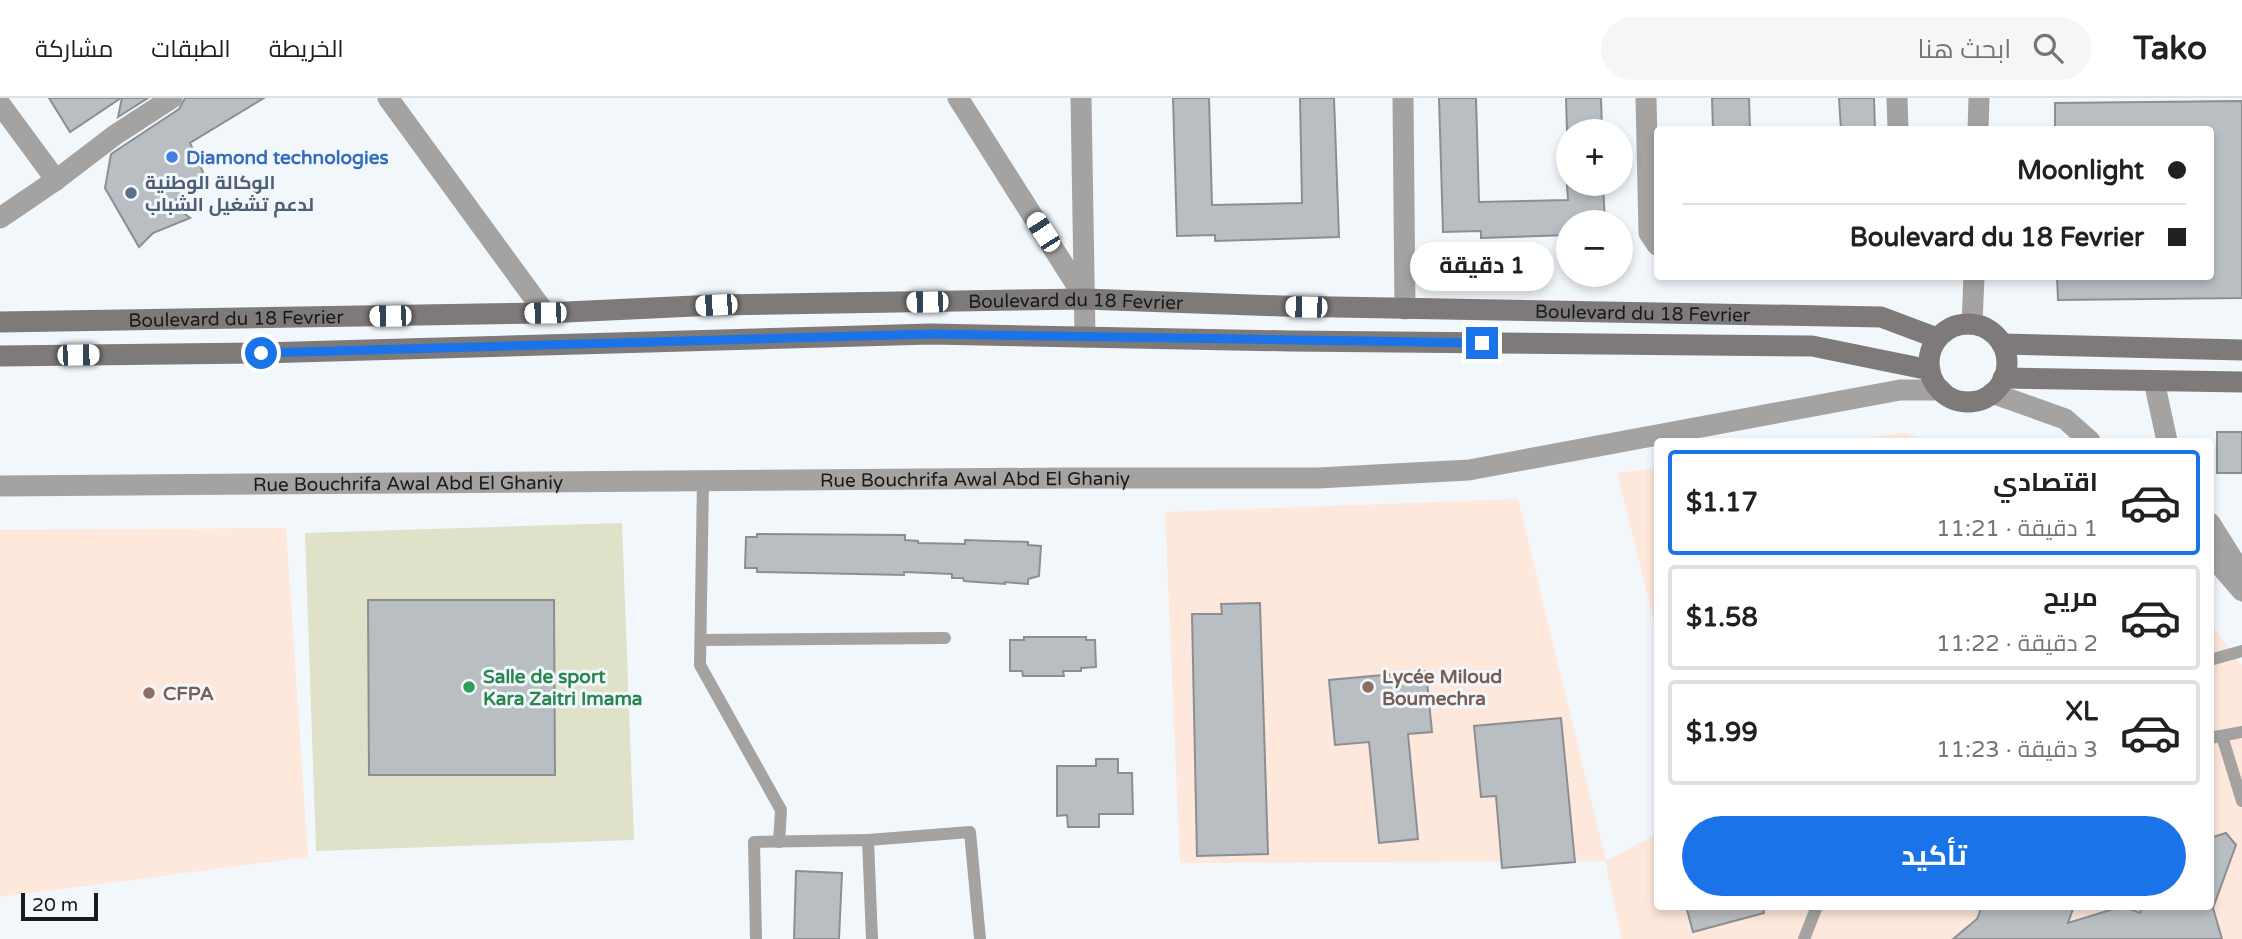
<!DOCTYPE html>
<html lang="ar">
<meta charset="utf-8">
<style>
body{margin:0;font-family:"Varela Round",Cairo,sans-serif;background:#f6f6f6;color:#202124;direction:rtl;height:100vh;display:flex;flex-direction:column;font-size:26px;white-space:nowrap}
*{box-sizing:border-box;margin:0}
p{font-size:23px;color:#757577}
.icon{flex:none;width:38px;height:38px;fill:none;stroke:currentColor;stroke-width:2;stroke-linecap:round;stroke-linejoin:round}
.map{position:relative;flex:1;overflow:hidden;direction:ltr}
.drawer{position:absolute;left:1654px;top:340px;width:560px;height:472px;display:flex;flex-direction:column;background:#fff;border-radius:7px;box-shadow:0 4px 10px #0003;direction:rtl}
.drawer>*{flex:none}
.top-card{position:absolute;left:1654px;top:28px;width:560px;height:154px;border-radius:7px;box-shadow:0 4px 10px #0003;direction:rtl;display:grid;align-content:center;height:154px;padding:0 28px;background:#fff}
.fabs{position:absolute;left:1556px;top:21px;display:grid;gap:14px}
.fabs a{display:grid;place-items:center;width:77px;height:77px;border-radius:50%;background:#fff;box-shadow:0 4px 10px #0003;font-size:35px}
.scale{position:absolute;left:21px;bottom:18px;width:77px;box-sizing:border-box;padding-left:7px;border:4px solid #181a1b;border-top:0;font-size:19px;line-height:24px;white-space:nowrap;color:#181a1b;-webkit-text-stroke:5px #f2f7fc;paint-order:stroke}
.end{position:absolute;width:32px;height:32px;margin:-16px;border:9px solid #1a73e8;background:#fff;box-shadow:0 0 0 4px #fff}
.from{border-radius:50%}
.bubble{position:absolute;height:49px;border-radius:24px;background:#fff;box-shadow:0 4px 10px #0003;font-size:23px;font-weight:700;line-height:49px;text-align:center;direction:rtl}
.car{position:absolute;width:21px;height:42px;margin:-21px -10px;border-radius:9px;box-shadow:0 0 5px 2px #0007;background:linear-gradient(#fff 24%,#345 0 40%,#fff 0 76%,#345 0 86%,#fff 0)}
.top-card b{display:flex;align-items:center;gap:24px;height:66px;font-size:26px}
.top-card b+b{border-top:2px solid #e0e0e0}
.top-card i{width:18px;height:18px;background:#202124}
ul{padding:12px 0 0;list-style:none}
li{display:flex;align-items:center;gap:21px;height:105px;margin:0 14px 10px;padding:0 14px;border:4px solid #e0e0e0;border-radius:7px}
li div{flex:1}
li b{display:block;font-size:26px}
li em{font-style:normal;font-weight:700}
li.on{border-color:#1a73e8}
li>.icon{width:63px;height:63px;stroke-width:1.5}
.primary-button{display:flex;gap:14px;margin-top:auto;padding:14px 28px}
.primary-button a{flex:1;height:80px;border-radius:42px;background:#1a73e8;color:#fff;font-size:28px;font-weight:700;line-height:80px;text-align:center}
header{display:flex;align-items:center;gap:42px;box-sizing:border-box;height:98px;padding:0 35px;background:#fff;border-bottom:2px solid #e0e0e0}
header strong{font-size:33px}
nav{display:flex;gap:38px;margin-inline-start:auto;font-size:24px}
.search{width:490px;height:63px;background:#f6f6f6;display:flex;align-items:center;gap:18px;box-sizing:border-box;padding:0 24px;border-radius:38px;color:#757577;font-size:26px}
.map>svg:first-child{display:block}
.education{fill:#fee7db}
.green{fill:#dfe2c9}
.building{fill:#b9bec2;stroke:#8b8f93;stroke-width:2}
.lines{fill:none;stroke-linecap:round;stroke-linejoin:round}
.lane{stroke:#a5a2a2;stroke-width:12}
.street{stroke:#a5a2a2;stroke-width:21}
.secondary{stroke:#7e7a79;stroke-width:21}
.route{stroke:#1a73e8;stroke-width:9}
.shop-dot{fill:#3f7fe0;stroke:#f2f7fc;stroke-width:2.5}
.service-dot{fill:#5c6f8a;stroke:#f2f7fc;stroke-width:2.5}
.leisure-dot{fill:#2e9e5b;stroke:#f2f7fc;stroke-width:2.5}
.education-dot{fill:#8d6e63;stroke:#f2f7fc;stroke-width:2.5}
.labels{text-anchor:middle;stroke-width:6;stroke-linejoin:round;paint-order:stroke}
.shop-label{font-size:19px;font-weight:bold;fill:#366cbe;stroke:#f2f7fc;text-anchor:start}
.service-label{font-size:19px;font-weight:bold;fill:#4e5e75;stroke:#f2f7fc;text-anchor:start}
.street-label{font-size:19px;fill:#181a1b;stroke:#f2f7fc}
.leisure-label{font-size:19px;font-weight:bold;fill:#27864d;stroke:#f2f7fc;text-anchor:start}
.education-label{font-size:19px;font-weight:bold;fill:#785e54;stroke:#f2f7fc;text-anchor:start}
</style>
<header>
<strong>Tako</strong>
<div class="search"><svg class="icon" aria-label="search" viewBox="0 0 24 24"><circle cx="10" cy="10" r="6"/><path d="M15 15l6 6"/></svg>ابحث هنا</div>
<nav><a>الخريطة</a><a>الطبقات</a><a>مشاركة</a></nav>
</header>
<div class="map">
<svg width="2242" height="841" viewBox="0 0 2242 841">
<rect width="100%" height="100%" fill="#f2f7fc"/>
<g class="education">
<polygon points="1904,335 1928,343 1847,343"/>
<polygon points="1657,370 1657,535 1617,375"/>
<polygon points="1518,401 1606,763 1657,736 1657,808 2210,808 2210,525 2242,567 2242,841 1622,841 1605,763 1180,765 1165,414"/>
<polygon points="286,430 308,759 0,799 0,432"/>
</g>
<polygon class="green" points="622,425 634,742 316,753 305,435"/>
<g class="building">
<polygon points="49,0 121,0 70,34"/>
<polygon points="122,0 148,0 118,19"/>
<polygon points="185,0 264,0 190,45 203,74 172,106 190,120 153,135 139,149 105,90 111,56 179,11"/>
<polygon points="1173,0 1209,0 1212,107 1302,105 1300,0 1334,0 1339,139 1215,143 1215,137 1177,138"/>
<polygon points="1439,0 1476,0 1479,104 1568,102 1567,86 1603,86 1605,124 1568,124 1568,137 1481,140 1481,133 1443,134"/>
<polygon points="1566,0 1601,0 1602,33 1567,33"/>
<polygon points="1712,0 1749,0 1750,32 1713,32"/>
<polygon points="1839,0 1874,0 1875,32 1841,32"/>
<polygon points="2242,3 2242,200 2058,202 2057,178 2210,178 2210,32 2055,32 2055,5"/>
<rect x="2217" y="334" width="25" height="41"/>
<polygon points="757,436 905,437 905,442 918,443 918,445 965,446 965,442 1028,444 1028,447 1041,448 1039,478 1028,481 1028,486 1005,484 1005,486 964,483 963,480 952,480 952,476 904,474 904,477 757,474 757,470 745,470 746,439 757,439"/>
<polygon points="368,502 554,502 555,677 369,677"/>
<polygon points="1260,505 1268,756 1197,758 1192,516 1222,516 1221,506"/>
<polygon points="1024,539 1086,539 1086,542 1095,542 1096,569 1081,570 1081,573 1063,573 1064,578 1023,578 1022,573 1010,573 1010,542 1024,542"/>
<polygon points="1426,573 1432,634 1408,636 1418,741 1379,745 1369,644 1335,647 1329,582"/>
<polygon points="1561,620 1575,764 1502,770 1496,698 1481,699 1474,628"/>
<polygon points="1096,661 1118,661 1118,675 1132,675 1133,716 1099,716 1099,729 1068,729 1067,717 1057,718 1057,668 1096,668"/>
<polygon points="2226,735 2236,747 2213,810 2222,841 1953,841 1977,821 1982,808 2074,808 2068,825 2123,808 2140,815 2142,808 2210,808 2210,740"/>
<polygon points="796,773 842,775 839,841 794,841"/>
<polygon points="1686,808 1763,808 1764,815 1693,834"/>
</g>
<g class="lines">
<g class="lane">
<polyline points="703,383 700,567 781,712 779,744"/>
<polyline points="701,542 945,540"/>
<polyline points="2210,562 2242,553"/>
<polyline points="2222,638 2242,703"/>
<polyline points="2210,640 2242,634"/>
<polyline points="868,742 970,734 980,841"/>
<polyline points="756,841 754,744 868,742 872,841"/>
<polyline points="1804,841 1817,808"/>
</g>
<g class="street">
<polyline points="388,0 545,215"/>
<polyline points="958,0 1084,199"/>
<polyline points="1081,0 1085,239"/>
<polyline points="1403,0 1405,211"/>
<polyline points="1646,0 1649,135 1657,147"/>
<polyline points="1897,0 1898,32"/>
<polyline points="0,6 56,82 115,37 172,0"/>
<polyline points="1978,32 1979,0"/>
<polyline points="0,120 56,82"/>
<polyline points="1972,226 1974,178"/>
<polyline points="2154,283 2167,343"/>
<polyline points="1992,295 2065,321 2090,343"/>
<path id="s1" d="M0,388L1068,380H1318L1469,372L1900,292H1941"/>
<polyline points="2210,425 2242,476"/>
<polyline points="2210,456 2242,493"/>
</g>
<g class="secondary">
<path id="s2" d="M0,224L545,215L716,207L1085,201L1281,208L1881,219L1937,240"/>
<circle cx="1968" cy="265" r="39"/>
<polyline points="2002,246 2242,252"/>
<polyline points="0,258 261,255 931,236 1290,243 1812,248 1930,272"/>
<polyline points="2003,280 2242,284"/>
</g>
</g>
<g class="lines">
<polyline class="route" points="261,255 931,236 1482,245"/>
</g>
<circle class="shop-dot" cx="172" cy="59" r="7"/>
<circle class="service-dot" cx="131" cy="95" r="7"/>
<circle class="leisure-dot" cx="469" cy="589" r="7"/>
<g class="education-dot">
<circle cx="1368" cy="589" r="7"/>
<circle cx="149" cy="595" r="7"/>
</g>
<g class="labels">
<g class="shop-label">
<text x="186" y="66">Diamond technologies</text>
</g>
<g class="service-label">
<text x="145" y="91">الوكالة الوطنية<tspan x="145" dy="22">لدعم تشغيل الشباب</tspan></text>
</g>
<g class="street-label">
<text dy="7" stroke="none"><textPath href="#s2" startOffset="1076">Boulevard du 18 Fevrier</textPath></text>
<text dy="7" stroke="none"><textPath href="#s2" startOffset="1643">Boulevard du 18 Fevrier</textPath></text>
<text dy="7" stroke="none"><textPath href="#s2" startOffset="236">Boulevard du 18 Fevrier</textPath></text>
<text dy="7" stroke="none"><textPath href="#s1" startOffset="975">Rue Bouchrifa Awal Abd El Ghaniy</textPath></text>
<text dy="7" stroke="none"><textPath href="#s1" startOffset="408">Rue Bouchrifa Awal Abd El Ghaniy</textPath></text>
</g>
<g class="leisure-label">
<text x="483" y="585">Salle de sport<tspan x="483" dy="22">Kara Zaitri Imama</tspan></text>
</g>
<g class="education-label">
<text x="1382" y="585">Lycée Miloud<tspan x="1382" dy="22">Boumechra</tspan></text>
<text x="163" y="602">CFPA</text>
</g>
</g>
</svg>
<div class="fabs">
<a>+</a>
<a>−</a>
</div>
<div class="scale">20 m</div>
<i class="end from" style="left:261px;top:255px"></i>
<i class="end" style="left:1482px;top:245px"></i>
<div class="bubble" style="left:1410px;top:144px;width:144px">1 دقيقة</div>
<i class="car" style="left:1043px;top:134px;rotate:327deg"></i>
<i class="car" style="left:927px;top:204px;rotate:269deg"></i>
<i class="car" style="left:716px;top:207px;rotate:267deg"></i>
<i class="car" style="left:1306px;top:209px;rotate:271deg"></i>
<i class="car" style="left:545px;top:215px;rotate:269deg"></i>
<i class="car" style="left:390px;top:218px;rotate:269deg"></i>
<i class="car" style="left:78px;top:257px;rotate:89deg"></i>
<div class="top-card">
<b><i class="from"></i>Moonlight</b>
<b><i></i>Boulevard du 18 Fevrier</b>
</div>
<section class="drawer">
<ul>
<li class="on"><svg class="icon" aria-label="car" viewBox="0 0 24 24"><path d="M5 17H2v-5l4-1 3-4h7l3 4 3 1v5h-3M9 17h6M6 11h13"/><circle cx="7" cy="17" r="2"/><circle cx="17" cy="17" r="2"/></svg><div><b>اقتصادي</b><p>1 دقيقة · 11:21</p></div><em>$1.17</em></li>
<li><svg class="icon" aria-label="car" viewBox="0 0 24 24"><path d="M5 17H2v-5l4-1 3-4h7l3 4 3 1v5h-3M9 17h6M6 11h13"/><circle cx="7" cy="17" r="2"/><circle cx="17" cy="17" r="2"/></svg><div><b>مريح</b><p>2 دقيقة · 11:22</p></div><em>$1.58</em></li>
<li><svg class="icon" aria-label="car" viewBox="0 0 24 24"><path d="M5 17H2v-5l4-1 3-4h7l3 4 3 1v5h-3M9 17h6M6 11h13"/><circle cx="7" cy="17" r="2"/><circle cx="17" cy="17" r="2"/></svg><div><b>XL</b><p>3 دقيقة · 11:23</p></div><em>$1.99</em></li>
</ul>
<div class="primary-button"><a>تأكيد</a></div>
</section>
</div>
